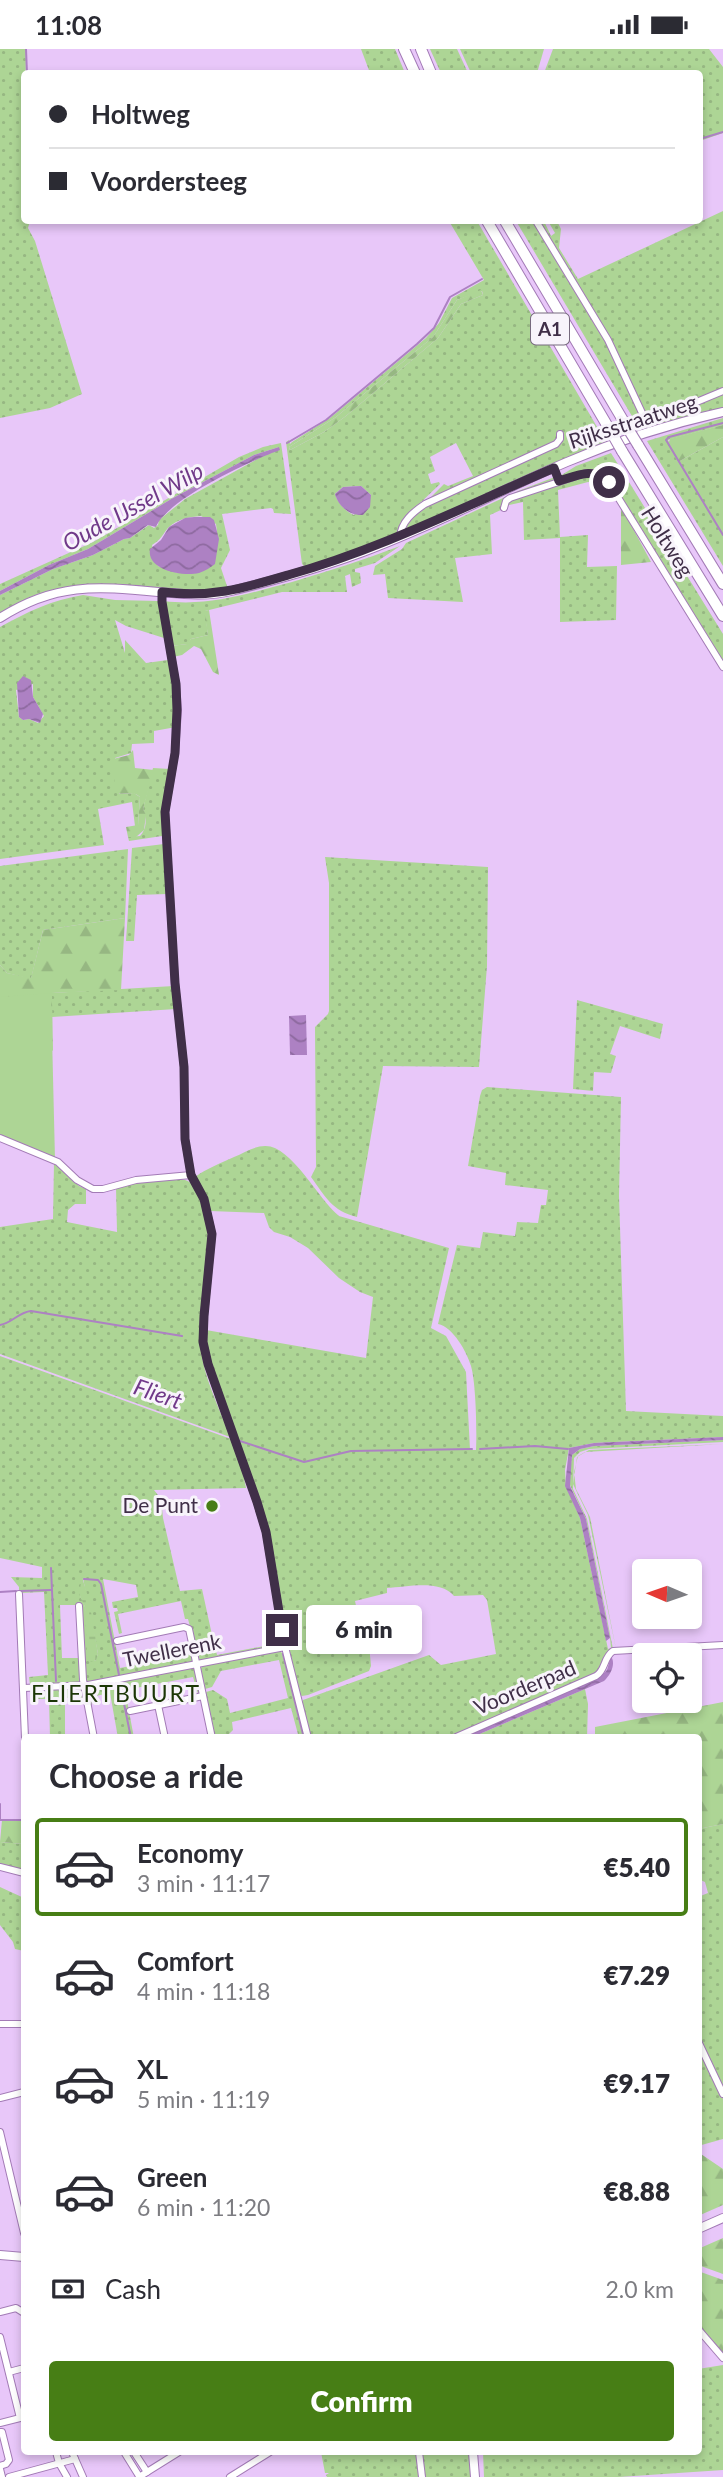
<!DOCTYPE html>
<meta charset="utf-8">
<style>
body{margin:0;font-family:Lato,sans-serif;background:#f7f7f7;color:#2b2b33;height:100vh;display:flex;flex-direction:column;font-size:26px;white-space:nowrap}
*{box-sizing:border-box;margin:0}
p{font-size:23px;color:#7c7c81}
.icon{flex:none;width:38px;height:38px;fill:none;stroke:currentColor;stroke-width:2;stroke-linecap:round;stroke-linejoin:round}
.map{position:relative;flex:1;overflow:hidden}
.drawer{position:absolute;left:21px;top:1685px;width:681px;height:721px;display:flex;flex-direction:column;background:#fff;border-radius:7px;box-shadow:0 4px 10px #0003}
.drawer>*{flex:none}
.guide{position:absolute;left:21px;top:21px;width:682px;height:154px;border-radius:7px;box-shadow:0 4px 10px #0003;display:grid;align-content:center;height:154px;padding:0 28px;background:#fff}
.needle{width:46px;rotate:272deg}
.tools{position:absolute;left:632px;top:1510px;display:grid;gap:14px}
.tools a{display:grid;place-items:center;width:70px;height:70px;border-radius:7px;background:#fff;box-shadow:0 4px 10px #0003;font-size:35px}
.end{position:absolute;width:32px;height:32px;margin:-16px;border:9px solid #402f48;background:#fff;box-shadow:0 0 0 4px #fff}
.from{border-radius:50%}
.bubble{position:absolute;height:49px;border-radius:7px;background:#fff;box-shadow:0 4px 10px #0003;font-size:23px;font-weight:800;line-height:49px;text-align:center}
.guide b{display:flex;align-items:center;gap:24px;height:66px;font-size:26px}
.guide b+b{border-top:2px solid #e1e1e2}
.guide i{width:18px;height:18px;background:#2b2b33}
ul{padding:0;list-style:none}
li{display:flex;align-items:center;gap:21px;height:98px;margin:0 14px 10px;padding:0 14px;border:4px solid transparent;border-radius:7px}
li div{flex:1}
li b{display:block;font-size:26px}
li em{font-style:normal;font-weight:800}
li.selected{border-color:#477e15}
li>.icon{width:63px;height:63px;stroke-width:1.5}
h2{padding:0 28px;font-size:32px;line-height:84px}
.pay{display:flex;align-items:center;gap:18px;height:77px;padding:0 28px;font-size:26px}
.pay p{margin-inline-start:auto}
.action{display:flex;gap:14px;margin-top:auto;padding:14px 28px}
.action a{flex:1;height:80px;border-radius:7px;background:#477e15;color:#fff;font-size:28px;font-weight:800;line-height:80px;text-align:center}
.status{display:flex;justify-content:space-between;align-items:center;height:49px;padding:0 35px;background:#fff;direction:ltr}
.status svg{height:19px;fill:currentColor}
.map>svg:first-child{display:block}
.grass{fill:url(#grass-dots);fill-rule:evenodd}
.forest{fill:url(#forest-firs)}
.wetland{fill:url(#wetland-marsh)}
.park{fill:#add595}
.water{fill:url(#water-waves)}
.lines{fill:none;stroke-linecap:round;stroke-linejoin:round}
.stream{stroke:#ad81c3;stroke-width:2}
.street-casing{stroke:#a37bb6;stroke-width:8}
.secondary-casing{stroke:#a37bb6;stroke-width:10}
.highway-casing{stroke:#a37bb6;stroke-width:12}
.street{stroke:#fff;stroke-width:6}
.secondary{stroke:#fff;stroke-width:8}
.highway{stroke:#fff;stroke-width:10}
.highway-bridge-casing{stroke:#a37bb6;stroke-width:12;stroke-linecap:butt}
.highway-bridge{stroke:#fff;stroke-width:10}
.route{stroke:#402f48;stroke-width:9}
.poi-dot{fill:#477e15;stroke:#f8f4fb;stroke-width:2.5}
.labels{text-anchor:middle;stroke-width:6;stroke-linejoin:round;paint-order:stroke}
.shield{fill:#f8f4fb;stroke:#776a7e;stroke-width:2}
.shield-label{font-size:19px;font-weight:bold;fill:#402f48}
.street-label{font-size:21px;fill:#402f48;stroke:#f8f4fb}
.poi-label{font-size:21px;fill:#402f48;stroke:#f8f4fb;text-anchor:end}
.water-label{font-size:23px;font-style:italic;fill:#703989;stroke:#f8f4fb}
.neighbourhood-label{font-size:23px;letter-spacing:2px;fill:#1c3706;stroke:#f8f4fb}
</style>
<div class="status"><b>11:08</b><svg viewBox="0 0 49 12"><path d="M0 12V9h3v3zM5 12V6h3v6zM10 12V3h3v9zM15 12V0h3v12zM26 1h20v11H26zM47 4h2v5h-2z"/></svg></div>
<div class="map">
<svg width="723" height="2428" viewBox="0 0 723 2428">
<defs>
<pattern id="grass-dots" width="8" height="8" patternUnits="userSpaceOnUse" patternTransform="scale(1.75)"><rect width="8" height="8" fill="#add595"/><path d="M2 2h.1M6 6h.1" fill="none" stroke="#96b782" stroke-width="1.8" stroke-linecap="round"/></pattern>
<pattern id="forest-firs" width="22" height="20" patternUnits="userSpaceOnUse" patternTransform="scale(1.75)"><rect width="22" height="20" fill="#add595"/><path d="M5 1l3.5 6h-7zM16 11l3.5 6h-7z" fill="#96b782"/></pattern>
<pattern id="wetland-marsh" width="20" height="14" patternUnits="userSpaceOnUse" patternTransform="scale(1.75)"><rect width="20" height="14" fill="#add595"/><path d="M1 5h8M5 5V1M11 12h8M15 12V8" fill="none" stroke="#96b782"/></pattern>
<pattern id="water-waves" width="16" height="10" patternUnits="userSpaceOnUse" patternTransform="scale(1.75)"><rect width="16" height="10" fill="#ad81c3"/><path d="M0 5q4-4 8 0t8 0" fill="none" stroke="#8e6aa0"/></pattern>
</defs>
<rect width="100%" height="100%" fill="#e8c7f9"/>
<g class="grass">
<polygon points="0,0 26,0 24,172 30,172 28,179 35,192 82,345 50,359 0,369"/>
<polygon points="361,0 395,0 405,24 370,24"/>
<polygon points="430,0 457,0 468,24 441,24"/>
<polygon points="460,0 544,0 537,24 471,24"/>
<polygon points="553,0 709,0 723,18 723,84 700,92 700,24 544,24"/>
<polygon points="723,162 723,341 658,368 646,366 618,308 538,172 544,172 551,187 555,184 548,172 557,172 561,180 559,199 578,230"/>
<path d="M449,172H477L607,395L405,482C409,452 466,442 490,429C512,416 535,404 557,392L430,449L444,435L448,437L473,427L456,394L430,408L435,422L428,425L431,435L439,433L440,435L416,458L393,488L352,504L305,518L302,515L286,393L289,391L290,395L292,393L330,369L426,289L439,274L452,249L484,231ZM482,242L483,246L461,255L438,289L346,367L324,383L290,401L289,398L336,368L433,288L457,251ZM361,437L371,446L354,466C346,463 337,453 335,445L343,438Z"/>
<polygon points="516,172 534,172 574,236 648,370 723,344 723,360 642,384"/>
<polygon points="723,369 723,376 668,391 678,413 723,388 723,517 647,392"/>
<path d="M281,394L291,465L274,464L273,460L271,459L222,465L230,501L221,519L228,540C165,548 99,524 38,545C24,550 12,558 0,566V546L53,520L93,506L124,490L130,489L149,476L154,479L158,476L159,471L185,450L279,398L254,406L173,449L88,500L49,516L0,542V535L93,493L239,408L263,398ZM201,467L216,475L217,483L178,524L158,517L152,496C161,491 162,486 168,479C177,470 189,468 201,467Z"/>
<polygon points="611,404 723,585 723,615 601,424 566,428 560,427 576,417"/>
<polygon points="587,425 603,428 610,436 588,433 558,441 560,488 588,486 587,518 617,517 616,571 560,573 560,489 524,491 523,453 505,457 509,451"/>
<polygon points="555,428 551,433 509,448 503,460 490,466 492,505 455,509 463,553 388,549 385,525 373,526 375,517 402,500 406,494 518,442"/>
<path d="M400,497L375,514L355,520V523L360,524L361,534L352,538L350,525L345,527L347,543H282L205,562L208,586L191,590L188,595L171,597L164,552C208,558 250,544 292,533C328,522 364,511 400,497Z"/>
<path d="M83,546L115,551L158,552L164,589L126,577L115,571L125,604V591L146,614L168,611L176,652V678L154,682V694L132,695L131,704L115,709L119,745L134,744L140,748L138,777H135L132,753L98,760L104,796L0,810V578C27,563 52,551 83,546ZM33,635V648L44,667L38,674L29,670L23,671L19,668L16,641Z"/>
<path d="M153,719L170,720L163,755L162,787L129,792L128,788L140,787C147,780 147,769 143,760Z"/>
<polygon points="164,795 167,845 137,846 134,892 126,892 132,799"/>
<polygon points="128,800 125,869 43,881 31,930 7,924 0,916 0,817"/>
<path d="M325,808L488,818L487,917L479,1018L383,1017L357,1168C332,1162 325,1147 311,1128L316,1118L315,978L328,965L329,962V834Z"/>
<polygon points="174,937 176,960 52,968 51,944"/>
<polygon points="577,951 663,975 660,990 620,977 610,1005 616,1007 611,1024 594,1023 593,1042 573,1040"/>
<path d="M487,1038L621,1048L619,1147L626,1362L723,1367V1388L594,1394L569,1399L565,1421L566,1437L580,1469L608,1600L611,1599L610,1589L586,1470L569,1434L572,1406L580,1400L594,1397L723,1391V1393L589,1400L580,1403L574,1409L573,1440L587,1470L613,1600L602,1620L594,1627L449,1689H311L301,1655L303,1651L429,1606L441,1616L496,1605L487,1551L483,1546L454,1547C440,1530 407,1538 387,1539V1544L355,1552L360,1575L367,1573L371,1617L369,1622L308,1646L302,1647L298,1645L284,1578L273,1507L207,1303L206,1281L366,1309L373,1248L360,1243L339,1229L308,1199L290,1188L274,1183L269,1178L264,1164L210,1162L195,1128C206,1120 221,1114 234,1108C244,1104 254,1097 265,1097C291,1096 319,1151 339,1167L449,1199L431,1279L446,1287L466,1323L470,1401H476C477,1383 476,1334 471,1317C467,1303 453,1278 438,1275L457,1196L480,1199L483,1183L515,1187L517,1173L538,1174L541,1156H546L548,1141L505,1136L506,1124L468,1117L480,1047L482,1041Z"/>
<path d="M54,1114L79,1137L86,1140V1155H75L68,1161L67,1173L117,1183L116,1138C133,1134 168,1127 185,1131C193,1133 195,1141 198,1147C221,1192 198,1243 200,1290C201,1324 219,1357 230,1388L0,1305V1178L53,1170Z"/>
<path d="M0,1307L231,1390L243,1424L246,1439L154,1441L161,1450L163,1469L180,1542L202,1540L212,1586L202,1592L194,1593L188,1570H185L181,1552L118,1565L122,1584L119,1585L114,1563L118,1562L117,1559H113L112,1553L138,1548L136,1536L103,1530L120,1619L191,1605L193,1612L191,1615L87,1634L85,1632L81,1556H60L62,1609H78V1600L80,1605V1634L30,1636L29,1628L48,1626L44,1543L19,1544V1538L11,1528L42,1529V1518L0,1509ZM83,1529L98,1605L95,1612C82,1591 93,1566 80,1547Z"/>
<polygon points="723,1395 585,1403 578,1407 574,1423 576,1440 590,1468 616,1600 588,1466 573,1435 577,1408 589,1401"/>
<polygon points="278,1569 282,1593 279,1597 200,1612 195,1597 213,1588 217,1606 275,1595 271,1571"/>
<polygon points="279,1602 284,1605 305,1689 299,1689 291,1659 232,1673 233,1681 225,1689 214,1689 206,1643 213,1641 227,1650 230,1664 288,1649 279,1611 221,1622 212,1638 205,1640 200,1622 202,1617"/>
<polygon points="191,1619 195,1620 200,1644 198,1645 193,1628 125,1641 134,1689 118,1689 110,1644 91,1648 92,1656 90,1656 88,1642 92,1638"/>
<polygon points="79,1639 83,1642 84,1650 81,1651 80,1648 65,1649 65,1689 50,1689 49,1650 31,1650 30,1640"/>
<polygon points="585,1640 588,1655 587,1689 470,1689"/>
<polygon points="723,1775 723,2041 698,1985 698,1848 708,1844 705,1833 698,1830 698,1780"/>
<polygon points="0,1793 24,1795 24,1822 0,1816"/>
<polygon points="0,1838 24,1849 24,1902 15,1900 13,1893 0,1876"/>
<polygon points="698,1997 723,2050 723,2090 698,2097"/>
<polygon points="723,2316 723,2421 619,2428 484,2428 483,2403 698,2403 698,2320"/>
<polygon points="321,2403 418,2403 421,2428 327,2428 326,2426 329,2424 325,2424"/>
<polygon points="420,2403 471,2403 472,2428 423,2428"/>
</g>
<g class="forest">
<polygon points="481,241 483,246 461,255 438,289 346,367 324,383 290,401 289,398 336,368 433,288 457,251"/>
<polygon points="723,376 723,388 678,413 668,396 670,390"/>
<polygon points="621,460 623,461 651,513 621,516"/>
<polygon points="209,561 219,626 213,623 201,600 194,597 182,606 173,608 171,597 187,595 191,590 208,586 204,562"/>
<path d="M133,701L135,719L154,721L143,760L146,766L144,781L136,788H128L126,778L138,776L140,748C132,740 123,748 115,743L113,710L129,706Z"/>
<polygon points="125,869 121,941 52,944 53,1002 0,962 0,916 7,924 31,929 43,881"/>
<polygon points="723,1653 723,1775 698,1780 698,1689 595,1689 595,1678"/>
<polygon points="2,1771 23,1771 23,1795 0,1793"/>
<polygon points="698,2103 723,2120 723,2156 698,2167"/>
<polygon points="723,2189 723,2225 698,2216 698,2200"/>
<polygon points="698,2222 723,2231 723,2306 698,2276"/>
</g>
<polygon class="wetland" points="82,1528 89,1551 98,1605 96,1611 91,1613 87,1608 85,1558 79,1545"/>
<polygon class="park" points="51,944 55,1110 0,1087 0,948"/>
<g class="water">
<path d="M279,398L280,401C252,411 166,451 156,478L148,476L130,489L124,490L93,506L53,520L0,546V542L49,516L88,500L173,449L254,406Z"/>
<path d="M361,437L371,446L370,458L363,466C350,467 338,457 335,445L343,438Z"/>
<path d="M194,468H210L214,471L219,490L215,515C210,519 205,522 199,524C183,528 146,521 150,500L161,491L169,478L185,469Z"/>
<polygon points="23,627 31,631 33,648 43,665 40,674 29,670 23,671 19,668 17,634"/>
<polygon points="306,966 307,1006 290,1006 289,967"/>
<polygon points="723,1388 723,1391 594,1397 580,1400 572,1406 570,1437 586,1470 610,1589 606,1592 580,1469 565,1437 569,1399 594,1394"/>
<path d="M611,1607C616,1615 611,1625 604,1632L470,1689H462L600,1628L607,1621Z"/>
</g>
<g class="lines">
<g class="stream">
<polyline points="26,0 27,24"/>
<polyline points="700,90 723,83"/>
<polyline points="723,374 669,388 666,391 723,486"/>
<polyline points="287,394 326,371 417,295 434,279 450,248 482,230"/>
<path d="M0,1276C12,1274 19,1263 31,1262L182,1287"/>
<polyline points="237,1391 304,1413 351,1402 472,1400"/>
<polyline points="480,1400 535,1397 568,1400"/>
<polyline points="51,1519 56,1632"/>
<polyline points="84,1530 98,1531 101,1535 119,1626"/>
<polyline points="20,1542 51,1541"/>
<polyline points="0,1543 16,1542"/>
<polyline points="283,1605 304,1689"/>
<polyline points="120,1635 131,1689"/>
<polyline points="0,1755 0,1771 22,1771"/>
</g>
<defs>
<g id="street">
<polyline points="536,172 608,291 643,366 653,370 663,367 723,342"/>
<polyline points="504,459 506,452 510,449 586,424 597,424 606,429 723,618"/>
<path d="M400,488C401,473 413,463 425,455L556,395L560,390V385"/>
<polyline points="162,543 162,553 176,635 178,661 175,704 165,763 175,934 184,1018 185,1090 191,1126 204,1150 212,1185 204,1267 203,1293 208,1315 257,1453 266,1483 285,1598 308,1689"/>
<polyline points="0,1089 58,1113 77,1131 93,1140 103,1140 136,1131 191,1126"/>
<polyline points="19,1545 25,1689"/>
<polyline points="79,1557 83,1631 94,1689"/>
<polyline points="117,1592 184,1578 189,1580 212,1689"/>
<polyline points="24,1639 88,1636 285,1598"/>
<polyline points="158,1656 165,1689"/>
<polyline points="130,1662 203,1647"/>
<path d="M454,1689L596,1627C606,1621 603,1609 613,1602L723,1596"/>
<polyline points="0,1818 24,1824"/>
<polyline points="0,1975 24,1975"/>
<polyline points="698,1992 723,2045"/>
<polyline points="0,2049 24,2043"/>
<polyline points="0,2083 24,2184"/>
<polyline points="0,2263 16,2259 24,2264"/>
<polyline points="698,2280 723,2309"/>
<polyline points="0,2288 20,2369"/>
<polyline points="9,2323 24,2319"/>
<polyline points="0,2374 24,2368"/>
<polyline points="0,2383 2,2383 9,2411 6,2415 0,2417"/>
<polyline points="56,2403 59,2414 67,2428"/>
<polyline points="72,2403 83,2428"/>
<polyline points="124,2403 139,2427"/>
<polyline points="134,2403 147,2423"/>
<polyline points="419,2403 422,2428"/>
<polyline points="0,2420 2,2428"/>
<polyline points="9,2428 75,2410"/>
<polyline points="139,2428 179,2403"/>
<polyline points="230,2428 270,2403"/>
</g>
<g id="secondary">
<path d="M0,569C55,534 95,537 158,543C182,545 207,548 231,542C276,531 320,519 363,503C433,477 499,442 567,413C617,392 670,375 723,363"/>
<polyline points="698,2180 723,2169"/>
<polyline points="0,2206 24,2208"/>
<polyline points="473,2403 475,2428"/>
</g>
<g id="highway">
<polyline points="404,0 415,24"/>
<polyline points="421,0 431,24"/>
<polyline points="487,172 614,388"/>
<polyline points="505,172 630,383"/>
<polyline points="638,396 723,535"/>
<polyline points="622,402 723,567"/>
</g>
</defs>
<use href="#street" class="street-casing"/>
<use href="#secondary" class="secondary-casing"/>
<use href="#highway" class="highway-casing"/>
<use href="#street" class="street"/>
<use href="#secondary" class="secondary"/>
<use href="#highway" class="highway"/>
<defs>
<g id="highway-bridge">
<polyline points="630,383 638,396"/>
<polyline points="614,388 622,402"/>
</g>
</defs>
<use href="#highway-bridge" class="highway-bridge-casing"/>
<use href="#highway-bridge" class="highway-bridge"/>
</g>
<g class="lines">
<path class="route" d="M282,1581L266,1483L257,1453L208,1315L203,1293L204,1267L212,1185L204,1150L191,1126L185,1090L184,1018L175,934L165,763L175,704L177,661L176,635L162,553V543C211,549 241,540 288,526C381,500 465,457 554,419L559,432C578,426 593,418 609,433"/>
</g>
<circle class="poi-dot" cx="212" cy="1457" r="7"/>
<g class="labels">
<rect class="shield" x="531" y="264.5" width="38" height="31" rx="5"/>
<g class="shield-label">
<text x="550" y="287">A1</text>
</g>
<g class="street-label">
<text transform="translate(633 373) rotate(-18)" y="7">Rijksstraatweg</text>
<text transform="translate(667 493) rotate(58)" y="7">Holtweg</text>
<text transform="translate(172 1602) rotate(-11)" y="7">Twellerenk</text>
<text transform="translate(525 1639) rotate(-23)" y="7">Voorderpad</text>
</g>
<g class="poi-label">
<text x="198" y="1464">De Punt</text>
</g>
<g class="water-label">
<text transform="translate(133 458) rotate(-29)" y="8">Oude IJssel Wilp</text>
<text transform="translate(158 1345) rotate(19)" y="8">Fliert</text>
</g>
<g class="neighbourhood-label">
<text x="116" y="1653">FLIERTBUURT</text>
</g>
</g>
</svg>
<div class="tools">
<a><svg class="needle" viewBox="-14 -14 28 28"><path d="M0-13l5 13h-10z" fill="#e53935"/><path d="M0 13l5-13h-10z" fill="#7c7c81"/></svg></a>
<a><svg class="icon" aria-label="locate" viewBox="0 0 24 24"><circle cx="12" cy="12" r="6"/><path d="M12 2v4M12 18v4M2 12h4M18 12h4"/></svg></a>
</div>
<i class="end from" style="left:609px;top:433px"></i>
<i class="end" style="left:282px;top:1581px"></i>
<div class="bubble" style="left:306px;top:1556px;width:116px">6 min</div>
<div class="guide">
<b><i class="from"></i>Holtweg</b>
<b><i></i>Voordersteeg</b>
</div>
<section class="drawer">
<h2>Choose a ride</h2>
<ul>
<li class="selected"><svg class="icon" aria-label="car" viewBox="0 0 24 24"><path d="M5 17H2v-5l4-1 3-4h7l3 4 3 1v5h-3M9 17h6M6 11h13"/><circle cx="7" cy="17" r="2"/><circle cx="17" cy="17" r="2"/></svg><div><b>Economy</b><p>3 min · 11:17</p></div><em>€5.40</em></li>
<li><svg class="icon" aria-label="car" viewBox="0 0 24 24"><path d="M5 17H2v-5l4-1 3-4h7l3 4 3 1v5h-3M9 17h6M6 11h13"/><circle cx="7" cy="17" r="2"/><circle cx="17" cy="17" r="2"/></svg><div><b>Comfort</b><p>4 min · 11:18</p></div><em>€7.29</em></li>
<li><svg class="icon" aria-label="car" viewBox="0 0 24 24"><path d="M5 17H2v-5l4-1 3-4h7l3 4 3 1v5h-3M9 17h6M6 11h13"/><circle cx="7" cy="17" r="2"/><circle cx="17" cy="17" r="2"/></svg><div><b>XL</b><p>5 min · 11:19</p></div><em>€9.17</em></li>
<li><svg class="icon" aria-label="car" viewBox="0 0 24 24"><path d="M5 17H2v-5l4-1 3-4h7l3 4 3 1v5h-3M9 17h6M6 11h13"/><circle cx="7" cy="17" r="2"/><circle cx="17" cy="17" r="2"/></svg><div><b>Green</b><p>6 min · 11:20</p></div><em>€8.88</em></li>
</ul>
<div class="pay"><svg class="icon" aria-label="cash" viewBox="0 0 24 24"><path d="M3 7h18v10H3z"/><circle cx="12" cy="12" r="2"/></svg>Cash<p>2.0 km</p></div>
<div class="action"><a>Confirm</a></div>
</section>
</div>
